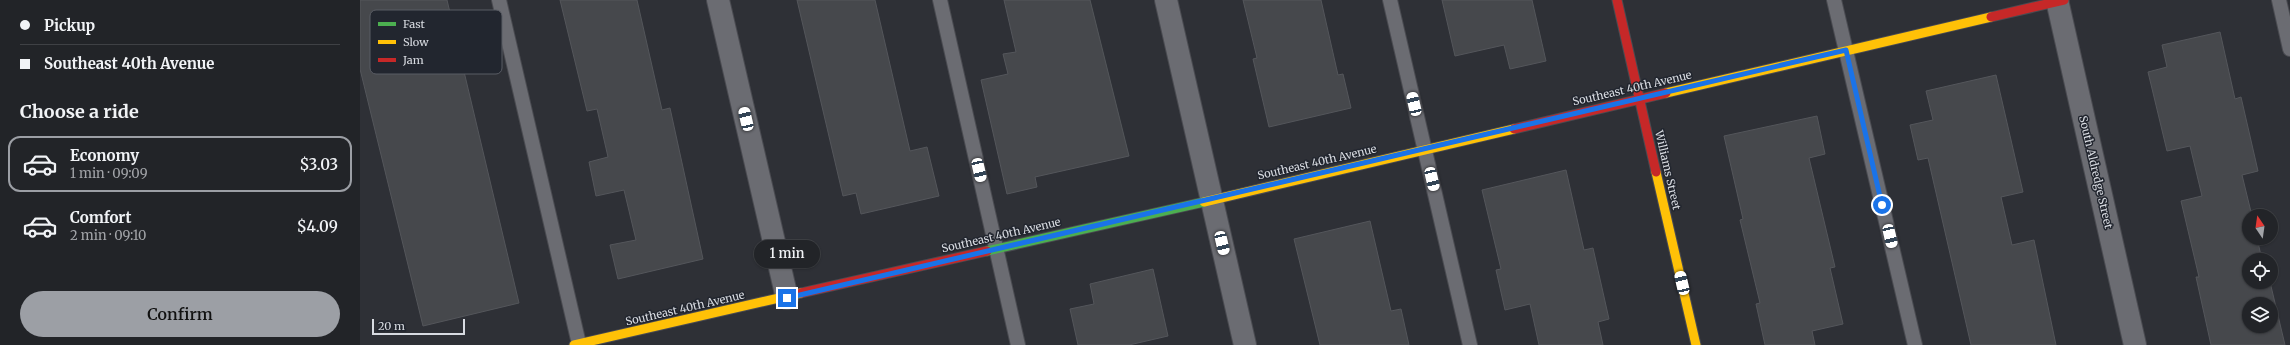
<!DOCTYPE html>
<meta charset="utf-8">
<style>
body{margin:0;font-family:Merriweather,serif;background:#2a2c30;color:#f1f3f6;height:100vh;display:flex;flex-direction:column;font-size:15px;white-space:nowrap}
*{box-sizing:border-box;margin:0}
p{font-size:13px;color:#a2a4a8}
.icon{flex:none;width:22px;height:22px;fill:none;stroke:currentColor;stroke-width:2;stroke-linecap:round;stroke-linejoin:round}
.map{position:relative;flex:1;overflow:hidden}
.details{display:flex;flex-direction:column;background:#222428;width:360px}
.details>*{flex:none}
.hud{display:grid;align-content:center;height:88px;padding:0 20px;background:#222428}
.needle{width:26px;rotate:347deg}
.controls{position:absolute;left:1882px;top:209px;display:grid;gap:8px}
.controls a{display:grid;place-items:center;width:36px;height:36px;border-radius:50%;background:#222428;box-shadow:0 1px 3px #0004,0 0 0 1px #3f4145;font-size:20px}
.scale{position:absolute;left:12px;bottom:10px;width:93px;box-sizing:border-box;padding-left:4px;border:2px solid #d8dbe1;border-top:0;font-size:11px;line-height:14px;white-space:nowrap;color:#d8dbe1;-webkit-text-stroke:3px #22262f;paint-order:stroke}
.end{position:absolute;width:18px;height:18px;margin:-9px;border:5px solid #1a73e8;background:#fff;box-shadow:0 0 0 2px #fff}
.from{border-radius:50%}
.bubble{position:absolute;height:28px;border-radius:14px;background:#222428;box-shadow:0 1px 3px #0004,0 0 0 1px #3f4145;font-size:13px;font-weight:600;line-height:28px;text-align:center}
.car{position:absolute;width:12px;height:24px;margin:-12px -6px;border-radius:5px;box-shadow:0 0 3px 1px #0007;background:linear-gradient(#fff 24%,#345 0 40%,#fff 0 76%,#345 0 86%,#fff 0)}
.hud b{display:flex;align-items:center;gap:14px;height:38px;font-size:15px}
.hud b+b{border-top:1px solid #3f4145}
.hud i{width:10px;height:10px;background:#f1f3f6}
ul{padding:0;list-style:none}
li{display:flex;align-items:center;gap:12px;height:56px;margin:0 8px 6px;padding:0 12px;border:2px solid transparent;border-radius:12px}
li div{flex:1}
li b{display:block;font-size:15px}
li em{font-style:normal;font-weight:600}
li.current{border-color:#9c9fa5}
li>.icon{width:36px;height:36px;stroke-width:1.5}
h2{padding:0 20px;font-size:18px;line-height:48px}
.primary-button{display:flex;gap:8px;margin-top:auto;padding:8px 20px}
.primary-button a{flex:1;height:46px;border-radius:24px;background:#9c9fa5;color:#111;font-size:16px;font-weight:600;line-height:46px;text-align:center}
main{display:flex;flex:1;min-height:0}
.map>svg:first-child{display:block}
.building{fill:#46484c;stroke:#54565b;fill-rule:evenodd}
.lines{fill:none;stroke-linecap:round;stroke-linejoin:round}
.lane-casing{stroke:#4a4b51;stroke-width:16}
.street-casing{stroke:#4a4b51;stroke-width:24}
.fast-casing{stroke:#4a4b51;stroke-width:11}
.slow-casing{stroke:#4a4b51;stroke-width:11}
.jam-casing{stroke:#4a4b51;stroke-width:11}
.lane{stroke:#6b6c72;stroke-width:14}
.street{stroke:#6b6c72;stroke-width:22}
.fast{stroke:#4caf50;stroke-width:9}
.slow{stroke:#ffc107;stroke-width:9}
.jam{stroke:#c62828;stroke-width:9}
.route{stroke:#1a73e8;stroke-width:5}
.labels{text-anchor:middle;stroke-width:3;stroke-linejoin:round;paint-order:stroke}
.street-label{font-size:11px;fill:#d8dbe1;stroke:#22262f}
.key{fill:#22262f;stroke:#595c64;stroke-width:1}
.key-label{font-size:11px;fill:#d8dbe1}
</style>
<main>
<section class="details">
<div class="hud">
<b><i class="from"></i>Pickup</b>
<b><i></i>Southeast 40th Avenue</b>
</div>
<h2>Choose a ride</h2>
<ul>
<li class="current"><svg class="icon" aria-label="car" viewBox="0 0 24 24"><path d="M5 17H2v-5l4-1 3-4h7l3 4 3 1v5h-3M9 17h6M6 11h13"/><circle cx="7" cy="17" r="2"/><circle cx="17" cy="17" r="2"/></svg><div><b>Economy</b><p>1 min · 09:09</p></div><em>$3.03</em></li>
<li><svg class="icon" aria-label="car" viewBox="0 0 24 24"><path d="M5 17H2v-5l4-1 3-4h7l3 4 3 1v5h-3M9 17h6M6 11h13"/><circle cx="7" cy="17" r="2"/><circle cx="17" cy="17" r="2"/></svg><div><b>Comfort</b><p>2 min · 09:10</p></div><em>$4.09</em></li>
</ul>
<div class="primary-button"><a>Confirm</a></div>
</section>
<div class="map">
<svg width="1930" height="345" viewBox="0 0 1930 345">
<rect width="100%" height="100%" fill="#2e3036"/>
<g class="building">
<polygon points="0,0 87,0 159,303 63,326 0,69"/>
<polygon points="200,0 277,0 302,110 310,108 343,259 258,279 250,245 276,240 264,190 236,196 229,162 248,157 237,109 227,111"/>
<polygon points="437,0 515,0 550,151 567,147 579,196 501,214 496,193 483,196"/>
<polygon points="644,0 730,0 769,156 675,177 677,187 647,194 621,80 648,74 643,54 656,52"/>
<polygon points="883,0 961,0 978,75 983,74 991,108 909,127 893,59 897,58"/>
<polygon points="1082,0 1172,0 1186,61 1150,69 1144,45 1095,56"/>
<path d="M1860,32L1875,99L1881,97L1898,171L1882,175L1892,216H1889V238H1897L1902,260H1889V282H1910L1925,345H1851L1836,277H1839L1821,201L1842,196L1830,146L1807,151L1788,72L1807,67L1802,45ZM1889,304H1911V326H1889Z"/>
<polygon points="1636,75 1663,192 1641,197 1652,245 1674,240 1696,345 1611,345 1568,158 1558,160 1550,125 1573,120 1566,91"/>
<polygon points="1457,116 1465,154 1449,158 1475,267 1470,268 1483,324 1452,331 1455,345 1405,345 1396,304 1400,303 1380,220 1383,219 1364,136"/>
<polygon points="1206,170 1224,250 1233,248 1249,319 1238,322 1243,345 1179,345 1170,304 1145,310 1136,270 1141,269 1122,190"/>
<polygon points="1010,221 1031,311 1041,309 1049,345 960,345 934,239"/>
<polygon points="793,269 808,336 769,345 718,345 710,309 734,304 730,284"/>
</g>
<g class="lines">
<defs>
<g id="lane">
<polyline points="139,0 219,344"/>
<polyline points="580,0 658,345"/>
<polyline points="1030,0 1110,345"/>
<polyline points="1474,0 1555,345"/>
<polyline points="1919,0 1930,49"/>
</g>
<g id="street">
<polyline points="358,0 427,298"/>
<polyline points="806,0 885,345"/>
<polyline points="1697,0 1775,345"/>
</g>
<polyline id="fast" points="627,251 844,202"/>
<g id="slow">
<polyline points="1306,93 1631,17"/>
<polyline points="1296,172 1336,345"/>
<polyline points="844,202 1154,129"/>
<polyline points="214,345 441,293"/>
</g>
<g id="jam">
<polyline points="1257,0 1296,172"/>
<polyline points="1631,17 1704,0"/>
<polyline points="1154,129 1306,93"/>
<polyline points="441,293 627,251"/>
</g>
</defs>
<use href="#lane" class="lane-casing"/>
<use href="#street" class="street-casing"/>
<use href="#fast" class="fast-casing"/>
<use href="#slow" class="slow-casing"/>
<use href="#jam" class="jam-casing"/>
<use href="#lane" class="lane"/>
<use href="#street" class="street"/>
<use href="#fast" class="fast"/>
<use href="#slow" class="slow"/>
<use href="#jam" class="jam"/>
</g>
<g class="lines">
<polyline class="route" points="427,298 1486,50 1522,205"/>
</g>
<g class="labels">
<g class="street-label">
<text transform="translate(1272 88) rotate(-13)" y="4">Southeast 40th Avenue</text>
<text transform="translate(957 162) rotate(-13)" y="4">Southeast 40th Avenue</text>
<text transform="translate(1308 170) rotate(77)" y="4">Williams Street</text>
<text transform="translate(1736 172) rotate(77)" y="4">South Aldredge Street</text>
<text transform="translate(641 235) rotate(-13)" y="4">Southeast 40th Avenue</text>
<text transform="translate(325 308) rotate(-13)" y="4">Southeast 40th Avenue</text>
</g>
</g>
<rect x="10" y="10" width="132" height="64" rx="6" class="key"/>
<rect x="18" y="22" width="18" height="4" fill="#4caf50"/>
<rect x="18" y="40" width="18" height="4" fill="#ffc107"/>
<rect x="18" y="58" width="18" height="4" fill="#c62828"/>
<g class="key-label">
<text x="43" y="28">Fast</text>
<text x="43" y="46">Slow</text>
<text x="43" y="64">Jam</text>
</g>
</svg>
<div class="controls">
<a><svg class="needle" viewBox="-14 -14 28 28"><path d="M0-13l5 13h-10z" fill="#e53935"/><path d="M0 13l5-13h-10z" fill="#a2a4a8"/></svg></a>
<a><svg class="icon" aria-label="locate" viewBox="0 0 24 24"><circle cx="12" cy="12" r="6"/><path d="M12 2v4M12 18v4M2 12h4M18 12h4"/></svg></a>
<a><svg class="icon" aria-label="layers" viewBox="0 0 24 24"><path d="M12 4l9 5-9 5-9-5zM3 14l9 5 9-5"/></svg></a>
</div>
<div class="scale">20 m</div>
<i class="end from" style="left:1522px;top:205px"></i>
<i class="end" style="left:427px;top:298px"></i>
<div class="bubble" style="left:394px;top:240px;width:66px">1 min</div>
<i class="car" style="left:1054px;top:104px;rotate:347deg"></i>
<i class="car" style="left:386px;top:119px;rotate:347deg"></i>
<i class="car" style="left:619px;top:170px;rotate:167deg"></i>
<i class="car" style="left:1072px;top:179px;rotate:167deg"></i>
<i class="car" style="left:1530px;top:236px;rotate:167deg"></i>
<i class="car" style="left:862px;top:243px;rotate:167deg"></i>
<i class="car" style="left:1322px;top:283px;rotate:347deg"></i>
</div>
</main>
